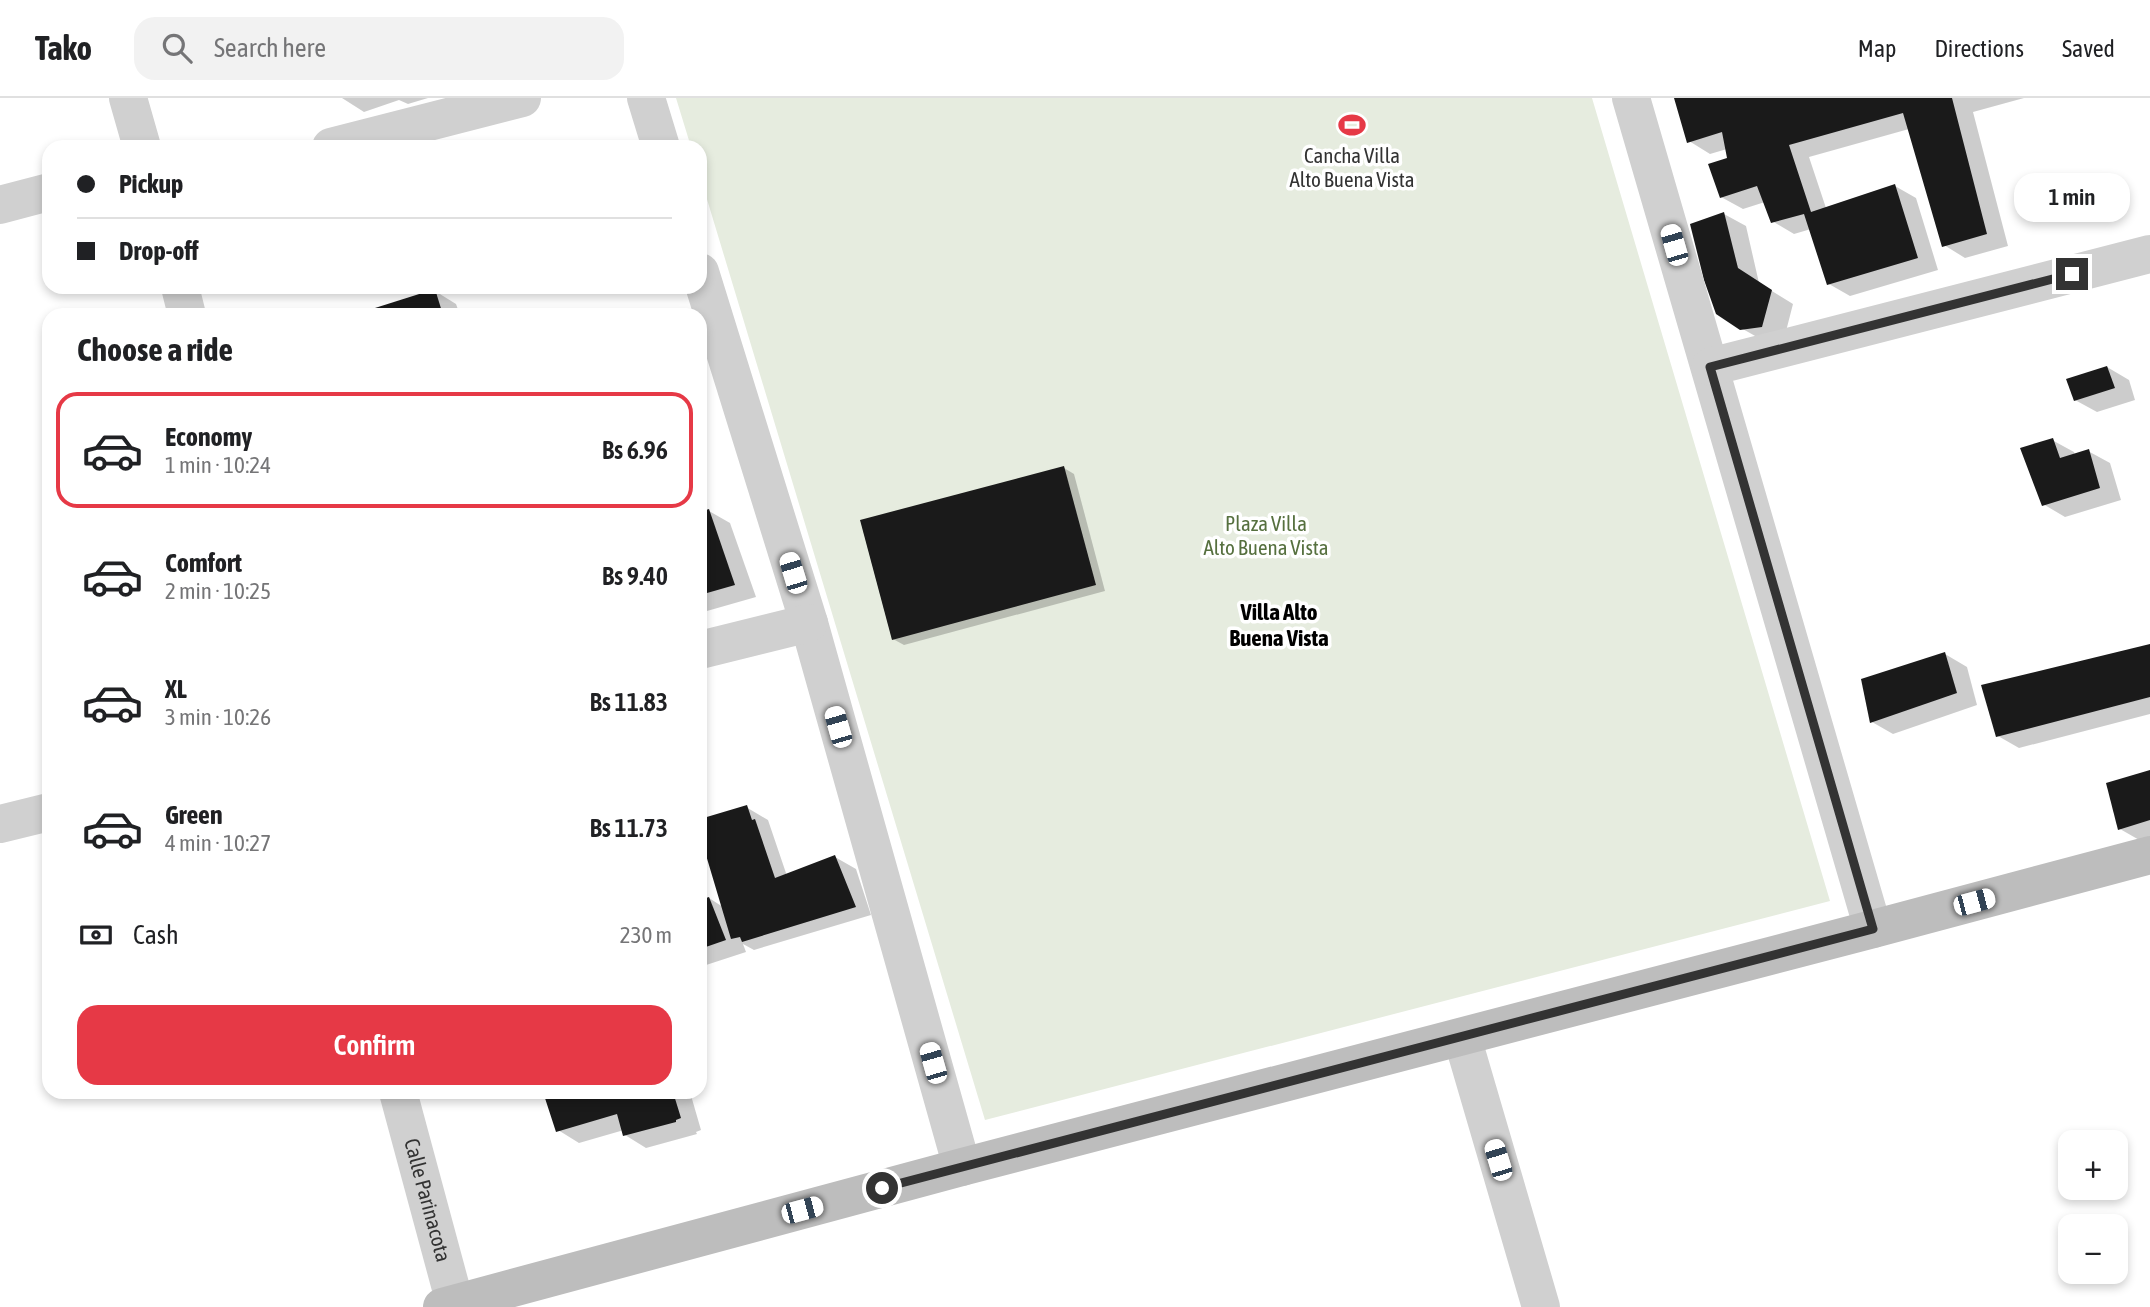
<!DOCTYPE html>
<meta charset="utf-8">
<style>
body{margin:0;font-family:"Asap Condensed",sans-serif;background:#f2f2f2;color:#202124;height:100vh;display:flex;flex-direction:column;font-size:26px;white-space:nowrap}
*{box-sizing:border-box;margin:0}
p{font-size:23px;color:#757577}
.icon{flex:none;width:38px;height:38px;fill:none;stroke:currentColor;stroke-width:2;stroke-linecap:round;stroke-linejoin:round}
.map{position:relative;flex:1;overflow:hidden}
.sheet{position:absolute;left:42px;top:210px;width:665px;height:791px;display:flex;flex-direction:column;background:#fff;border-radius:21px;box-shadow:0 4px 10px #0003}
.sheet>*{flex:none}
.hud{position:absolute;left:42px;top:42px;width:665px;height:154px;border-radius:21px;box-shadow:0 4px 10px #0003;display:grid;align-content:center;height:154px;padding:0 35px;background:#fff}
.tools{position:absolute;left:2058px;top:1032px;display:grid;gap:14px}
.tools a{display:grid;place-items:center;width:70px;height:70px;border-radius:14px;background:#fff;box-shadow:0 4px 10px #0003;font-size:35px}
.end{position:absolute;width:32px;height:32px;margin:-16px;border:9px solid #333;background:#fff;box-shadow:0 0 0 4px #fff}
.from{border-radius:50%}
.bubble{position:absolute;height:49px;border-radius:21px;background:#fff;box-shadow:0 4px 10px #0003;font-size:23px;font-weight:600;line-height:49px;text-align:center}
.car{position:absolute;width:21px;height:42px;margin:-21px -10px;border-radius:9px;box-shadow:0 0 5px 2px #0007;background:linear-gradient(#fff 24%,#345 0 40%,#fff 0 76%,#345 0 86%,#fff 0)}
.hud b{display:flex;align-items:center;gap:24px;height:66px;font-size:26px}
.hud b+b{border-top:2px solid #e0e0e0}
.hud i{width:18px;height:18px;background:#202124}
ul{padding:0;list-style:none}
li{display:flex;align-items:center;gap:21px;height:116px;margin:0 14px 10px;padding:0 21px;border:4px solid transparent;border-radius:21px}
li div{flex:1}
li b{display:block;font-size:26px}
li em{font-style:normal;font-weight:600}
li.on{border-color:#e63946}
li>.icon{width:63px;height:63px;stroke-width:1.5}
h2{padding:0 35px;font-size:32px;line-height:84px}
.pay{display:flex;align-items:center;gap:18px;height:77px;padding:0 35px;font-size:26px}
.pay p{margin-inline-start:auto}
.cta{display:flex;gap:14px;margin-top:auto;padding:14px 35px}
.cta a{flex:1;height:80px;border-radius:21px;background:#e63946;color:#fff;font-size:28px;font-weight:600;line-height:80px;text-align:center}
header{display:flex;align-items:center;gap:42px;box-sizing:border-box;height:98px;padding:0 35px;background:#fff;border-bottom:2px solid #e0e0e0}
header strong{font-size:33px}
nav{display:flex;gap:38px;margin-inline-start:auto;font-size:24px}
.search{width:490px;height:63px;background:#f2f2f2;display:flex;align-items:center;gap:18px;box-sizing:border-box;padding:0 24px;border-radius:21px;color:#757577;font-size:26px}
.map>svg:first-child{display:block}
.green{fill:#e6ecdf}
.shadow{fill:#0003}
.building{fill:#1a1a1a}
.lines{fill:none;stroke-linecap:round;stroke-linejoin:round}
.street{stroke:#d0d0d0;stroke-width:38}
.secondary{stroke:#bdbdbd;stroke-width:38}
.route{stroke:#333;stroke-width:9}
.labels{text-anchor:middle;stroke-width:7;stroke-linejoin:round;paint-order:stroke}
.poi-label{font-size:21px;fill:#333;stroke:#fff}
.park-label{font-size:21px;fill:#56703f;stroke:#fff}
.street-label{font-size:21px;fill:#333;stroke:#fff}
.neighbourhood-label{font-size:23px;font-weight:bold;fill:#000;stroke:#fff}
</style>
<header>
<strong>Tako</strong>
<div class="search"><svg class="icon" aria-label="search" viewBox="0 0 24 24"><circle cx="10" cy="10" r="6"/><path d="M15 15l6 6"/></svg>Search here</div>
<nav><a>Map</a><a>Directions</a><a>Saved</a></nav>
</header>
<div class="map">
<svg width="2150" height="1209" viewBox="0 0 2150 1209">
<rect width="100%" height="100%" fill="#fff"/>
<polygon class="green" points="676,0 1592,0 1830,803 985,1022 700,78 700,49 691,49"/>
<g class="shadow">
<polygon points="342,0 428,0 408,6 399,2 364,14"/>
<polygon points="1676,0 2024,0 1973,14 2008,148 1965,160 1944,147 1909,31 1809,59 1826,110 1895,88 1916,100 1938,172 1850,198 1829,186 1811,131 1794,136 1772,123 1765,104 1743,111 1721,99 1729,61 1727,51 1710,56 1689,43"/>
<polygon points="1724,116 1746,128 1759,185 1793,206 1784,241 1764,243 1741,230"/>
<polygon points="435,193 456,206 460,217 358,217"/>
<polygon points="2107,269 2129,282 2135,302 2097,314 2075,302"/>
<polygon points="2052,342 2074,354 2075,357 2088,353 2110,365 2121,402 2065,419 2043,406"/>
<polygon points="1064,370 1074,376 1105,493 904,547 893,541"/>
<polygon points="709,413 730,425 756,499 700,515 700,416"/>
<polygon points="2150,548 2150,616 2019,650 1998,638"/>
<polygon points="1945,556 1967,569 1977,607 1893,636 1872,624"/>
<polygon points="2150,674 2150,740 2141,743 2120,731"/>
<polygon points="746,709 768,722 787,778 835,759 856,771 871,817 754,852 743,846 746,854 700,869 700,803 709,800 723,809 700,730 700,723"/>
<polygon points="545,994 690,994 701,1032 696,1034 697,1036 646,1050 625,1037 624,1032 579,1045 558,1032"/>
</g>
<g class="building">
<polygon points="1674,0 1952,0 1987,136 1942,149 1903,15 1789,47 1811,114 1895,86 1918,160 1827,187 1804,116 1771,125 1757,88 1720,100 1708,66 1727,60 1722,34 1687,45"/>
<polygon points="1724,114 1738,170 1772,192 1762,229 1740,232 1716,216 1704,182 1690,126"/>
<polygon points="435,191 443,217 357,217 356,216"/>
<polygon points="2107,268 2115,290 2074,303 2066,281"/>
<polygon points="2053,340 2060,360 2089,351 2100,390 2042,408 2020,350"/>
<polygon points="1064,368 1096,487 892,542 860,422"/>
<polygon points="709,411 735,487 700,497 700,414"/>
<polygon points="2150,546 2150,599 1996,639 1981,587"/>
<polygon points="1945,554 1957,595 1870,625 1861,581"/>
<polygon points="2150,672 2150,722 2118,732 2106,685"/>
<polygon points="747,707 752,722 755,721 775,780 835,757 856,809 742,844 740,839 731,841 700,737 700,721"/>
<polygon points="709,799 726,842 700,851 700,802"/>
<polygon points="543,994 673,994 681,1020 676,1022 676,1024 623,1038 617,1016 556,1034"/>
</g>
<g class="lines">
<g class="street">
<polyline points="128,0 142,49"/>
<polyline points="646,0 661,49"/>
<polyline points="1631,0 1873,831"/>
<polyline points="331,49 522,0"/>
<polyline points="0,107 49,94"/>
<polyline points="700,174 809,525 962,1069"/>
<polyline points="180,189 187,217"/>
<polyline points="1710,269 2150,156"/>
<polyline points="700,552 809,525"/>
<polyline points="0,726 49,714"/>
<polyline points="1462,939 1541,1209"/>
<path id="s1" d="M398,994L456,1209"/>
</g>
<polyline class="secondary" points="442,1209 962,1069 1873,831 2150,757"/>
</g>
<g class="lines">
<polyline class="route" points="882,1090 1873,831 1710,269 2072,176"/>
</g>
<defs>
<symbol id="stadium-bare" viewBox="-9 -9 18 18"><path d="M0-5a6.5 5 0 1 0 0 10a6.5 5 0 1 0 0-10ZM-3.5-1.8h7v3.6h-7Z" fill="#e63946" stroke="#fff" stroke-width="2.5" paint-order="stroke"/></symbol>
</defs>
<g fill-rule="evenodd">
<use href="#stadium-bare" x="1333" y="8" width="38" height="38"/>
</g>
<g class="labels">
<g class="poi-label">
<text x="1352" y="65">Cancha Villa<tspan x="1352" dy="24">Alto Buena Vista</tspan></text>
</g>
<g class="park-label">
<text x="1266" y="433">Plaza Villa<tspan x="1266" dy="24">Alto Buena Vista</tspan></text>
</g>
<g class="street-label">
<text dy="7" stroke="none"><textPath href="#s1" startOffset="112">Calle Parinacota</textPath></text>
</g>
<g class="neighbourhood-label">
<text x="1279" y="522">Villa Alto<tspan x="1279" dy="26">Buena Vista</tspan></text>
</g>
</g>
</svg>
<div class="tools">
<a>+</a>
<a>−</a>
</div>
<i class="end from" style="left:882px;top:1090px"></i>
<i class="end" style="left:2072px;top:176px"></i>
<div class="bubble" style="left:2014px;top:75px;width:116px">1 min</div>
<i class="car" style="left:1674px;top:147px;rotate:344deg"></i>
<i class="car" style="left:793px;top:475px;rotate:343deg"></i>
<i class="car" style="left:838px;top:629px;rotate:344deg"></i>
<i class="car" style="left:1974px;top:804px;rotate:75deg"></i>
<i class="car" style="left:933px;top:965px;rotate:344deg"></i>
<i class="car" style="left:1498px;top:1062px;rotate:343deg"></i>
<i class="car" style="left:802px;top:1112px;rotate:75deg"></i>
<div class="hud">
<b><i class="from"></i>Pickup</b>
<b><i></i>Drop-off</b>
</div>
<section class="sheet">
<h2>Choose a ride</h2>
<ul>
<li class="on"><svg class="icon" aria-label="car" viewBox="0 0 24 24"><path d="M5 17H2v-5l4-1 3-4h7l3 4 3 1v5h-3M9 17h6M6 11h13"/><circle cx="7" cy="17" r="2"/><circle cx="17" cy="17" r="2"/></svg><div><b>Economy</b><p>1 min · 10:24</p></div><em>Bs 6.96</em></li>
<li><svg class="icon" aria-label="car" viewBox="0 0 24 24"><path d="M5 17H2v-5l4-1 3-4h7l3 4 3 1v5h-3M9 17h6M6 11h13"/><circle cx="7" cy="17" r="2"/><circle cx="17" cy="17" r="2"/></svg><div><b>Comfort</b><p>2 min · 10:25</p></div><em>Bs 9.40</em></li>
<li><svg class="icon" aria-label="car" viewBox="0 0 24 24"><path d="M5 17H2v-5l4-1 3-4h7l3 4 3 1v5h-3M9 17h6M6 11h13"/><circle cx="7" cy="17" r="2"/><circle cx="17" cy="17" r="2"/></svg><div><b>XL</b><p>3 min · 10:26</p></div><em>Bs 11.83</em></li>
<li><svg class="icon" aria-label="car" viewBox="0 0 24 24"><path d="M5 17H2v-5l4-1 3-4h7l3 4 3 1v5h-3M9 17h6M6 11h13"/><circle cx="7" cy="17" r="2"/><circle cx="17" cy="17" r="2"/></svg><div><b>Green</b><p>4 min · 10:27</p></div><em>Bs 11.73</em></li>
</ul>
<div class="pay"><svg class="icon" aria-label="cash" viewBox="0 0 24 24"><path d="M3 7h18v10H3z"/><circle cx="12" cy="12" r="2"/></svg>Cash<p>230 m</p></div>
<div class="cta"><a>Confirm</a></div>
</section>
</div>
